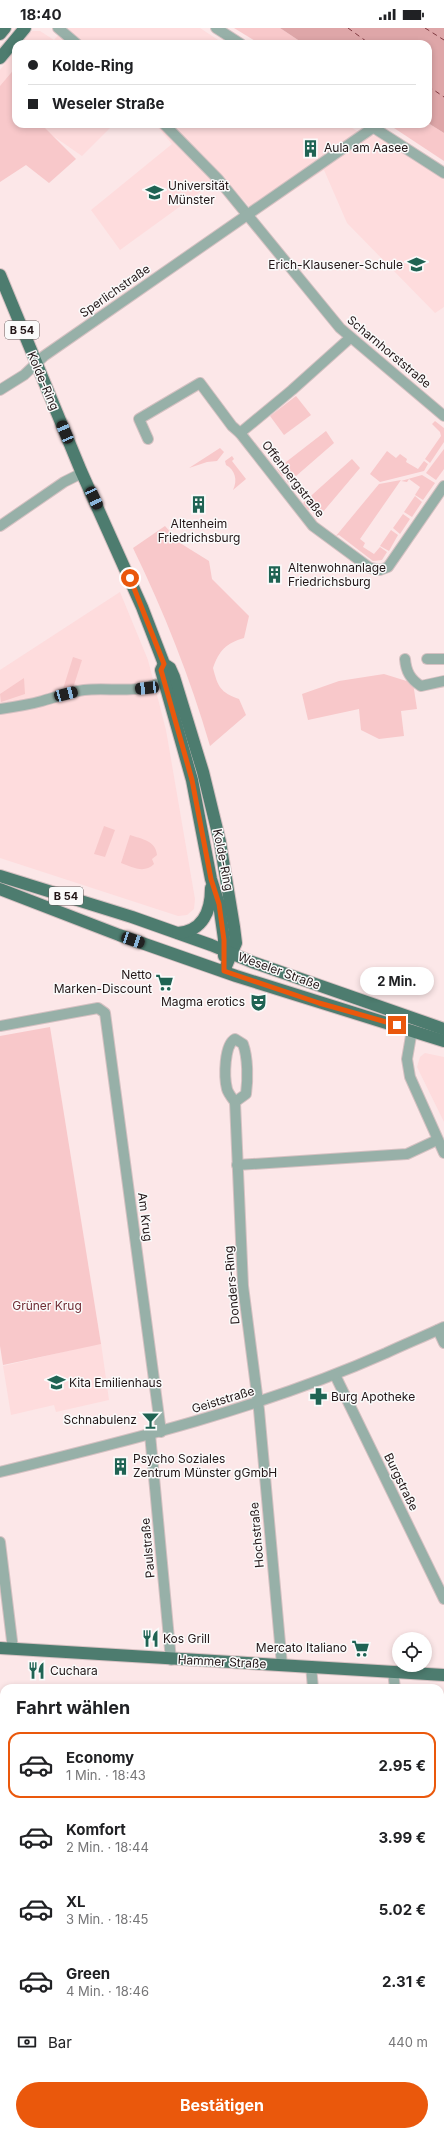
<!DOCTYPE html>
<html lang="de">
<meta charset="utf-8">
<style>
body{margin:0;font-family:Inter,sans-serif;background:#f2f2f2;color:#202124;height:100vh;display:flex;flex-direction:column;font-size:15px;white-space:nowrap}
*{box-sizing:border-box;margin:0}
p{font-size:13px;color:#757577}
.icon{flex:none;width:22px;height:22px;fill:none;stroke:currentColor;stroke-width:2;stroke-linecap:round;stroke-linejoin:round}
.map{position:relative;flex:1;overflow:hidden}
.panel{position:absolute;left:0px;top:1656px;width:444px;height:452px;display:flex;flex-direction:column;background:#fff;border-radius:12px 12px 0 0;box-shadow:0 2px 6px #0003}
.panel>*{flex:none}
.top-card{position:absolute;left:12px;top:12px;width:420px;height:88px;border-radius:12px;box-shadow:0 2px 6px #0003;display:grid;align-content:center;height:88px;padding:0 16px;background:#fff}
.controls{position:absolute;left:392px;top:1604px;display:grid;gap:8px}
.controls a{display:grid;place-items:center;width:40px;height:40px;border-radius:50%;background:#fff;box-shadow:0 2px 6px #0003;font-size:20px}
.end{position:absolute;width:18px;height:18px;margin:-9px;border:5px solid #ea580c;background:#fff;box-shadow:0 0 0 2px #fff}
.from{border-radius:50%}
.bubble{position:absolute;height:28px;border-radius:14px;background:#fff;box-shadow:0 2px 6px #0003;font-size:13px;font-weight:700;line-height:28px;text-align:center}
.car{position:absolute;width:12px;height:24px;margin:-12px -6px;border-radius:5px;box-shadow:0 0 3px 1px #0007;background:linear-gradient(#222 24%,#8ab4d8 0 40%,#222 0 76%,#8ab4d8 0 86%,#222 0)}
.top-card b{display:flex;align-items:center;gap:14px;height:38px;font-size:15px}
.top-card b+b{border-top:1px solid #e0e0e0}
.top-card i{width:10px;height:10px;background:#202124}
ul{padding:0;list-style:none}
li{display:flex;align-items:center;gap:12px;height:66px;margin:0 8px 6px;padding:0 8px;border:2px solid transparent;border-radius:12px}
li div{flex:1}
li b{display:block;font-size:15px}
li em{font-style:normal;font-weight:700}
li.selected{border-color:#ea580c}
li>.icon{width:36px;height:36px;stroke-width:1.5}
h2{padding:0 16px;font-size:18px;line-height:48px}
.pay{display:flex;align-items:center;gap:10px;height:44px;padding:0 16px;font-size:15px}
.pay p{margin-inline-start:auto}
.button{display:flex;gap:8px;margin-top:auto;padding:8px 16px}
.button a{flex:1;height:46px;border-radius:24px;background:#ea580c;color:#fff;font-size:16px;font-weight:700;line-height:46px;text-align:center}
.status{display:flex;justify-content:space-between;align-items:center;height:28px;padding:0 20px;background:#fff;direction:ltr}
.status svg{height:11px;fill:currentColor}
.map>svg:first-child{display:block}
.built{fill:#fedcdd}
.green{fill:#f8c8ca}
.water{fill:#dea6a8}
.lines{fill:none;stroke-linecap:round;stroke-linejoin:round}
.ferry{stroke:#7f3940;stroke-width:1;stroke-dasharray:5 4;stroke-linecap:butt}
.minor-casing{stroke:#d5c1c2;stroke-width:12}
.major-casing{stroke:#d5c1c2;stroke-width:14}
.minor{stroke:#97b0a8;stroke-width:10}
.major{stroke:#4d7c6f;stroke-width:12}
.route{stroke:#ea580c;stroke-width:5}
.labels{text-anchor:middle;stroke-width:3;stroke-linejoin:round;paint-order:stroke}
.shield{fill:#fafafa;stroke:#635a5b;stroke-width:1}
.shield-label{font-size:11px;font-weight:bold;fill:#221617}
.poi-label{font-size:12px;fill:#221617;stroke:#fafafa;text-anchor:start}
.street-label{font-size:12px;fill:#221617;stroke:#fafafa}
.park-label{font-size:12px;fill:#702c34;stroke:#fafafa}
</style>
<div class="status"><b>18:40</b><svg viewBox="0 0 49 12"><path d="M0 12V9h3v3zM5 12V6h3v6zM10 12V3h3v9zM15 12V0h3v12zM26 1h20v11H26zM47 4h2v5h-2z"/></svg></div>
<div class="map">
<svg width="444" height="2108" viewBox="0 0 444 2108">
<rect width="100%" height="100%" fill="#fce7e8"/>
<g class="built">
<polygon points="65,0 200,0 224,16 20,16 32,3 40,3 54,12"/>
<polygon points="16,21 16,82 0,71 0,42"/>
<polygon points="36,96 114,96 82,128"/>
<polygon points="155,96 346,96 366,109 377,107 444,151 444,279 435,285 347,195 324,142 257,187 222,148 120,222 91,182 172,116"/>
<polygon points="120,564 148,632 166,702 195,871 194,881 187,887 178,888 0,830 0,642"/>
<polygon points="425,1025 444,1029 444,1094 417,1039 420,1029"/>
<polygon points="101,1315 109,1372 56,1384 54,1377 11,1387 3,1338"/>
</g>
<g class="green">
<polygon points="234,0 280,0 304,16 260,16"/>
<polygon points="16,39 16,69 14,71 16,96 41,96 76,131 49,155 26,137 0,154 0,58"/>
<polygon points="428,95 444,105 444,133 388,96"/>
<polygon points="296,368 311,387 284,407 270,388"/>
<polygon points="435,393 444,400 444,414 430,435 425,431 441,408 440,404 432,396"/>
<polygon points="326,403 334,415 288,455 284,446 282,448 277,441"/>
<polygon points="220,420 224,424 217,433 207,434 189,440"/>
<polygon points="444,421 444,441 436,452 426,445"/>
<polygon points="387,423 396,430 400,426 407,431 406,434 418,441 424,433 428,436 424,443 380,454 370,446"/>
<path d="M232,428L234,431L232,433L246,451L233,462C238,452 235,442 226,437L225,433Z"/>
<polygon points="352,431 360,440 317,491 311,481 308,482 303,475"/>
<polygon points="422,447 435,455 423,472 415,467 420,459 409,451 407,454 401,453"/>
<polygon points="401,452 360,511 365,515 363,519 374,526 380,519 387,524 382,532 373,533 339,507 336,508 379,456"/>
<polygon points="415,468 422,474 412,489 404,484"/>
<polygon points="403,486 410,491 400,506 393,500"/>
<path d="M165,498L180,515L209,533L212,551L249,588L244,610C226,615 219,623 213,640C218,659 220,664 239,671L246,687L210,718C190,649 164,584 133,520Z"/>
<polygon points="391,502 398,507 389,523 380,518"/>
<polygon points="73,629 82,632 73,660 63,661"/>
<polygon points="384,646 413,655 417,681 401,683 404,708 379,711 361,702 359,681 308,692 302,666 339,653"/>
<polygon points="24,650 25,666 1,674 0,666"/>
<polygon points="104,798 115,802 105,829 94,826"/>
<path d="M130,807C142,811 156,813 157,827L152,831L154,836C144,846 132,839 121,835Z"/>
<polygon points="50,999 101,1316 3,1337 0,1318 0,1008"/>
<polygon points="150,2104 328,2104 329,2107 151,2108"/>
</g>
<polygon class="water" points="280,0 444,0 444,105 428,95 428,16 304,16"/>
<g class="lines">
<g class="ferry">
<polyline points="348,0 370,16"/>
<polyline points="425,0 444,12"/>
<polyline points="428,58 444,69"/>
</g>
<defs>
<g id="minor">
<polyline points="58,0 77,16"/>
<polyline points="216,0 241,16"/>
<polyline points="164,96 218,151 340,300 444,388"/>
<polyline points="368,96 444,145"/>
<polyline points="350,310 292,362 240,405 313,498 370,540 380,542 388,539 444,458"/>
<polyline points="0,362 24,347 44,328 374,99"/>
<polyline points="148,411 139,391 200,355 232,398 240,405"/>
<polyline points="0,498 64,454 82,445"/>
<path d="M405,631C406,643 410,651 421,658L444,653"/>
<polyline points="427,631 444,631"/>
<path d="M0,681C14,679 28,677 42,673C56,669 70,664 84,662C111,659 139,667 164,653"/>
<polyline points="0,998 98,980 105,985 161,1404"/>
<polyline points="412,1002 407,1031 410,1049 444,1125"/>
<path d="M235,1011L243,1016C248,1030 248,1051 246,1066L235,1074C232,1070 228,1065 227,1061C224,1049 224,1017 235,1011Z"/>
<polyline points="235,1074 243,1258 259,1382 282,1637"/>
<polyline points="237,1137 407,1126 437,1112"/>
<polyline points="438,1302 444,1315"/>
<polyline points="335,1347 444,1571"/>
<polyline points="150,1406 171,1632"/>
<path d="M0,1444C131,1412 262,1380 386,1325C405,1316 425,1308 444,1299"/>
<polyline points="0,1514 13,1621"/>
<polyline points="311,1638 313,1660"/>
<polyline points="393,1644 395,1660"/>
<polyline points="0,1782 4,1781"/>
<polyline points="0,1925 4,1933"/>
<polyline points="440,2045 444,2060"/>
<polyline points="91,2104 93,2108"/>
<polyline points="345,2108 351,2104"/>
</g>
<g id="major">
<polyline points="0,6 5,0"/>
<polyline points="0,30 25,0"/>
<polyline points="0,247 81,443 142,579 164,636 170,640 174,649 203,744 220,814 234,899 236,915 224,943"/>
<polyline points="164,636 161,642 192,752 211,851 219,876 224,911 224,928"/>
<polyline points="0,848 132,889 211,917 252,934 444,1001"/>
<polyline points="0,861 119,907 236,948 444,1013"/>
<path d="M178,905C203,903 211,883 211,860"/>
<polyline points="0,1620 444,1647"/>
</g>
</defs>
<use href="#minor" class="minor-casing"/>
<use href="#major" class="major-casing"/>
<use href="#minor" class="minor"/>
<use href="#major" class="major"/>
</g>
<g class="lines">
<polyline class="route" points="130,550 164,636 161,642 192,752 211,851 219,876 224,912 224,943 319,975 397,997"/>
</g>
<defs>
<symbol id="building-bare" viewBox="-9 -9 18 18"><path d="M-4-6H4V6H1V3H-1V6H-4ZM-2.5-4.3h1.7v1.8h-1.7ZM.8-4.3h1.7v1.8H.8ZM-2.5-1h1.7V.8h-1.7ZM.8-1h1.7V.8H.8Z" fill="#1f6353" stroke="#fafafa" stroke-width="2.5" paint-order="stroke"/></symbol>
<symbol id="university-bare" viewBox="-9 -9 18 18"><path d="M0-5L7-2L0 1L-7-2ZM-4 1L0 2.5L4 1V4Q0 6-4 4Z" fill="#1f6353" stroke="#fafafa" stroke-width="2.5" paint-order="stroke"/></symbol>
<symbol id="school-bare" viewBox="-9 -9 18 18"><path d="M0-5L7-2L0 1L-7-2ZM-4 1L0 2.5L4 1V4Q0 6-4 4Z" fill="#1f6353" stroke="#fafafa" stroke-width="2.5" paint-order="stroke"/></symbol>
<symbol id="supermarket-bare" viewBox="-9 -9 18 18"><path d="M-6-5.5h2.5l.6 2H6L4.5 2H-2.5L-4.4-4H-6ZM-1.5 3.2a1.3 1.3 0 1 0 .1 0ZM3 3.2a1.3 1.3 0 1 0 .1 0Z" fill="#1f6353" stroke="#fafafa" stroke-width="2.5" paint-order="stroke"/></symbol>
<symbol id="theatre-bare" viewBox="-9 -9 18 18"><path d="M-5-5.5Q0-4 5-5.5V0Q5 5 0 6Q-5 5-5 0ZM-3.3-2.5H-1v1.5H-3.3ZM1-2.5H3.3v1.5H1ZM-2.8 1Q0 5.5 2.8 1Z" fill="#1f6353" stroke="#fafafa" stroke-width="2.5" paint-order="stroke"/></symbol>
<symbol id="pharmacy-bare" viewBox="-9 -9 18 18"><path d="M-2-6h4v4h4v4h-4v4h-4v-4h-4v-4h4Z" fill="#1f6353" stroke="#fafafa" stroke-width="2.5" paint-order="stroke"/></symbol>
<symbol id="bar-bare" viewBox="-9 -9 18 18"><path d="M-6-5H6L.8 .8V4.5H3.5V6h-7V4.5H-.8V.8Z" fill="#1f6353" stroke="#fafafa" stroke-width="2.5" paint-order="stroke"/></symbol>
<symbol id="restaurant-bare" viewBox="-9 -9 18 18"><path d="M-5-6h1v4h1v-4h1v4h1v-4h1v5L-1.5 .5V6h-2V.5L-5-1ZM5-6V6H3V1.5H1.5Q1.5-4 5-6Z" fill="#1f6353" stroke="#fafafa" stroke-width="2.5" paint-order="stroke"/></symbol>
</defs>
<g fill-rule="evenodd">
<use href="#building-bare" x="298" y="108" width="25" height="25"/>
<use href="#university-bare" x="142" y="152" width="25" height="25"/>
<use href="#school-bare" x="404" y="224" width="25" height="25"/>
<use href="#building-bare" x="186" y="464" width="25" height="25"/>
<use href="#building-bare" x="262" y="534" width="25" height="25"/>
<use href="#supermarket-bare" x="152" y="942" width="25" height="25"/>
<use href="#theatre-bare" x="246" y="962" width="25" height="25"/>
<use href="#school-bare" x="44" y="1342" width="25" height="25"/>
<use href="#pharmacy-bare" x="306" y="1356" width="25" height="25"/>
<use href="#bar-bare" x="138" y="1380" width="25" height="25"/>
<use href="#building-bare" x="108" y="1426" width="25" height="25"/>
<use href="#restaurant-bare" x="138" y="1598" width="25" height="25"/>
<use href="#supermarket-bare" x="348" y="1608" width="25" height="25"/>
<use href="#restaurant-bare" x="24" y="1630" width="25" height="25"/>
</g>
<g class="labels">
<g class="shield">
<rect x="5" y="293" width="34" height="18" rx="3"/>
<rect x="49" y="859" width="34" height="18" rx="3"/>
</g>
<g class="shield-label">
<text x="22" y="306">B 54</text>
<text x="66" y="872">B 54</text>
</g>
<g class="poi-label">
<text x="324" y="124">Aula am Aasee</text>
<text x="168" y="162">Universität<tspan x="168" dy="14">Münster</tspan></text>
<text x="403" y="241" text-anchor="end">Erich-Klausener-Schule</text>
<text x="199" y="500" text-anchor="middle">Altenheim<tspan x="199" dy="14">Friedrichsburg</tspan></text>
<text x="288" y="544">Altenwohnanlage<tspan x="288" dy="14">Friedrichsburg</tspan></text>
<text x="152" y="951" text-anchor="end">Netto<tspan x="152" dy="14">Marken-Discount</tspan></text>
<text x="245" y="978" text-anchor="end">Magma erotics</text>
<text x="69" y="1359">Kita Emilienhaus</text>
<text x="331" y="1373">Burg Apotheke</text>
<text x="137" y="1396" text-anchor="end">Schnabulenz</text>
<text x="133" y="1435">Psycho Soziales<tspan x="133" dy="14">Zentrum Münster gGmbH</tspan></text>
<text x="163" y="1615">Kos Grill</text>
<text x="347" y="1624" text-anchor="end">Mercato Italiano</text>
<text x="50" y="1647">Cuchara</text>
</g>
<g class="street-label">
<text transform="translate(115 263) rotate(-35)" y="4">Sperlichstraße</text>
<text transform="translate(389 324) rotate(40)" y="4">Scharnhorststraße</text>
<text transform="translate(43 353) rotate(67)" y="4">Kolde-Ring</text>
<text transform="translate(293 451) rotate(52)" y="4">Offenbergstraße</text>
<text transform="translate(223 832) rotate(79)" y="4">Kolde-Ring</text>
<text transform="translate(279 943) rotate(20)" y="4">Weseler Straße</text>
<text transform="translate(145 1189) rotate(83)" y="4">Am Krug</text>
<text transform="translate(232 1257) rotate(-95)" y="4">Donders-Ring</text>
<text transform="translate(223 1372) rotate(-17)" y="4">Geiststraße</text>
<text transform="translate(401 1454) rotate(64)" y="4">Burgstraße</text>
<text transform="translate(257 1507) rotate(-95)" y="4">Hochstraße</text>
<text transform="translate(148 1520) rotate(-95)" y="4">Paulstraße</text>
<text transform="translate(222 1634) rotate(3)" y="4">Hammer Straße</text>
</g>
<g class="park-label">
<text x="47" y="1282">Grüner Krug</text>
</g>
</g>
</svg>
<div class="controls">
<a><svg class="icon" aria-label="locate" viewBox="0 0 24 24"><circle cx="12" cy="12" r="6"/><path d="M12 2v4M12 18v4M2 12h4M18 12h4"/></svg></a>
</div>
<i class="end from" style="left:130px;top:550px"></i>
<i class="end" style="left:397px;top:997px"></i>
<div class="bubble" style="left:360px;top:939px;width:74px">2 Min.</div>
<i class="car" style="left:65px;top:404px;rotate:337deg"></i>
<i class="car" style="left:94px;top:470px;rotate:155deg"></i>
<i class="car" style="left:147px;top:660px;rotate:264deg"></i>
<i class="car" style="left:66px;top:666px;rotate:75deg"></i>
<i class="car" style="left:133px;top:912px;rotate:109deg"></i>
<div class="top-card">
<b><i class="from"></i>Kolde-Ring</b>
<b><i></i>Weseler Straße</b>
</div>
<section class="panel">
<h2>Fahrt wählen</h2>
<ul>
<li class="selected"><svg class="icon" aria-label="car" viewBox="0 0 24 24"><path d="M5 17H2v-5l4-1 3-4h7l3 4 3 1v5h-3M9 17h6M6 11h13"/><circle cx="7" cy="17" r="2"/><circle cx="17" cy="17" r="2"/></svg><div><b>Economy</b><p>1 Min. · 18:43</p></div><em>2.95 €</em></li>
<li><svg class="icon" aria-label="car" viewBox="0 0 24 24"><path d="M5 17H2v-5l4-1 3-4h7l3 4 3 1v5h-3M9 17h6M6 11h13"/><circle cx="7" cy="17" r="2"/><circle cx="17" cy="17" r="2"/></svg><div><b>Komfort</b><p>2 Min. · 18:44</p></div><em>3.99 €</em></li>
<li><svg class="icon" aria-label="car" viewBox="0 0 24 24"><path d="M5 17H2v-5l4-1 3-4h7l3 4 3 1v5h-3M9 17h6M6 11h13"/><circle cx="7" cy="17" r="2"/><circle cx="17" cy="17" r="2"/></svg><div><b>XL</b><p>3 Min. · 18:45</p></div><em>5.02 €</em></li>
<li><svg class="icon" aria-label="car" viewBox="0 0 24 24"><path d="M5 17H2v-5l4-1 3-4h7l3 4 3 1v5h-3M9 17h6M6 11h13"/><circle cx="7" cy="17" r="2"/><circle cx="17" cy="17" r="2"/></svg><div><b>Green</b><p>4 Min. · 18:46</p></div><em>2.31 €</em></li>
</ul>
<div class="pay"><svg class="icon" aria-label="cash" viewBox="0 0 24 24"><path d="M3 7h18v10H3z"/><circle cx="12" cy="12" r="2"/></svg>Bar<p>440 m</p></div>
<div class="button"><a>Bestätigen</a></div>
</section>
</div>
